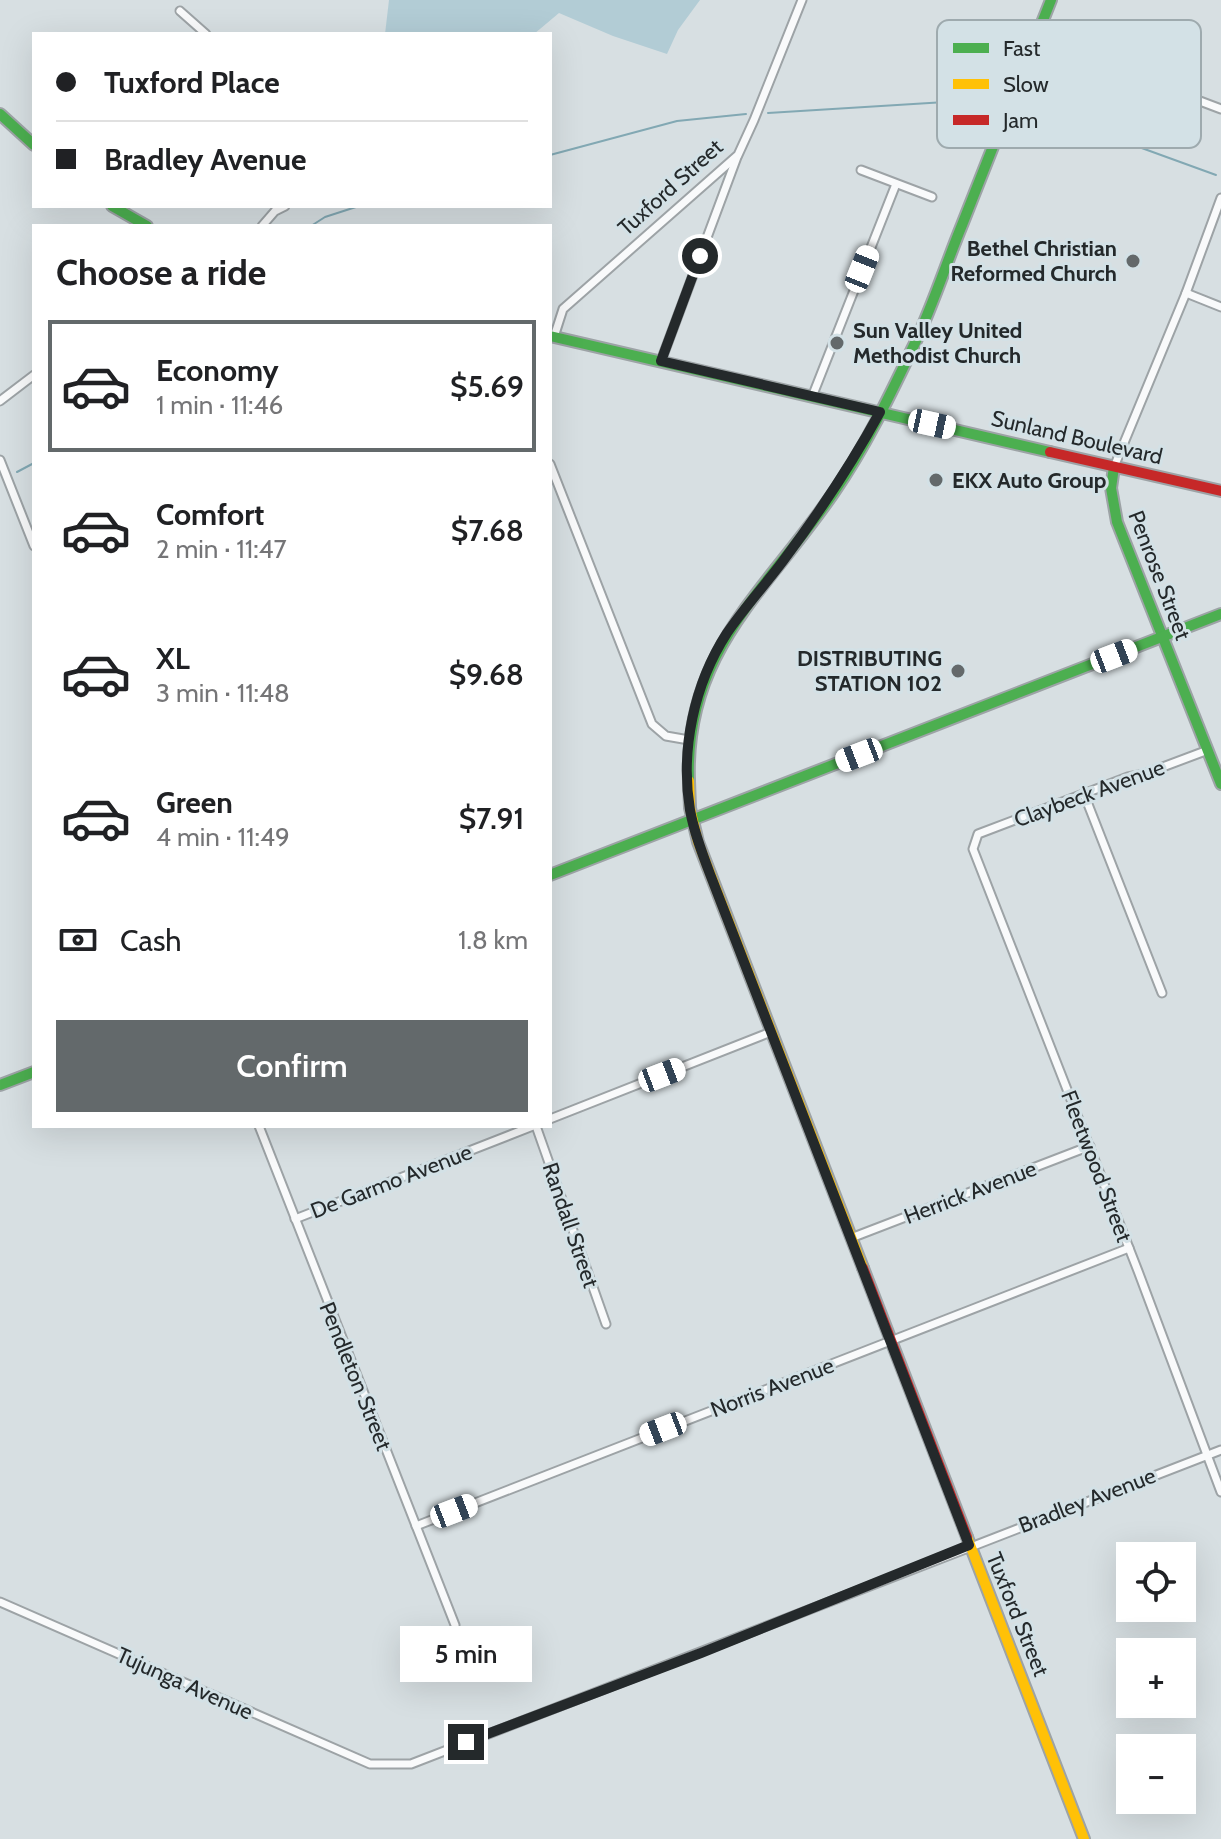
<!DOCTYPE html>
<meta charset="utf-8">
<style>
body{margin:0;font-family:Cabin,sans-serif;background:#f6f6f6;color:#202124;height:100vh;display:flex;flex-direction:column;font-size:30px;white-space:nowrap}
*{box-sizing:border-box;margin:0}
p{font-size:26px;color:#757577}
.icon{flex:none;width:44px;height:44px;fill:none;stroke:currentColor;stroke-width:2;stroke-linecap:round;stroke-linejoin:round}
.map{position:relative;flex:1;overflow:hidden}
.details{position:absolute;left:32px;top:224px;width:520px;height:904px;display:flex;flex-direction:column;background:#fff;border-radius:0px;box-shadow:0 8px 32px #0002}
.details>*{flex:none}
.hud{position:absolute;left:32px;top:32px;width:520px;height:176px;border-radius:0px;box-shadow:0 8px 32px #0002;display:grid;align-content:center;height:176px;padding:0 24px;background:#fff}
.fabs{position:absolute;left:1116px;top:1542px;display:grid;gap:16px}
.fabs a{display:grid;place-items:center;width:80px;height:80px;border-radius:0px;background:#fff;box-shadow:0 8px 32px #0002;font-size:40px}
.end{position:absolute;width:36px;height:36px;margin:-18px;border:10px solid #24292b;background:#fff;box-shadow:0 0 0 4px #fff}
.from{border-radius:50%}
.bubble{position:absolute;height:56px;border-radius:0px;background:#fff;box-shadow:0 8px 32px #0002;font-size:26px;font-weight:600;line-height:56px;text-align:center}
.car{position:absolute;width:24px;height:48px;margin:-24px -12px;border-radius:10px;box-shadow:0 0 6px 2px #0007;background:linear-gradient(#fff 24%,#345 0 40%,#fff 0 76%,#345 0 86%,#fff 0)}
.hud b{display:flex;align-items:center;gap:28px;height:76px;font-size:30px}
.hud b+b{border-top:2px solid #e0e0e0}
.hud i{width:20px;height:20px;background:#202124}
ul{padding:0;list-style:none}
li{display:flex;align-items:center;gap:24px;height:132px;margin:0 16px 12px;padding:0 8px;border:4px solid transparent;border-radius:0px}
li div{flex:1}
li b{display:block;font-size:30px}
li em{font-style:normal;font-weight:600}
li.selected{border-color:#63696b}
li>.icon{width:72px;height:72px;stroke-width:1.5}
h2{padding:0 24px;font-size:36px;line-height:96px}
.pay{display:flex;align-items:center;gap:20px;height:88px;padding:0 24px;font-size:30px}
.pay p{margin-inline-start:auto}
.button{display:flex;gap:16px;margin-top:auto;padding:16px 24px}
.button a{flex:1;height:92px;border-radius:0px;background:#63696b;color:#fff;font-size:32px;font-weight:600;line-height:92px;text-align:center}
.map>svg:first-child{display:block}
.green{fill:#b2ccd5}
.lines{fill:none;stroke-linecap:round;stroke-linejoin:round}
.stream{stroke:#82a8b3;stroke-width:2}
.street-casing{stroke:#9da3a6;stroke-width:11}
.fast-casing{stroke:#9da3a6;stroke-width:14}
.slow-casing{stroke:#9da3a6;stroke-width:14}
.jam-casing{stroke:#9da3a6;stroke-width:14}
.street{stroke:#f9fafb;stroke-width:7}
.fast{stroke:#4caf50;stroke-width:10}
.slow{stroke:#ffc107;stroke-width:10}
.jam{stroke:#c62828;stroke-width:10}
.route{stroke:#24292b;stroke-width:10}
.poi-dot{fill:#63696b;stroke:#d3e1e6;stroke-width:3}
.labels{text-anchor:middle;stroke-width:6;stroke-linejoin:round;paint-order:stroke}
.street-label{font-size:22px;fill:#24292b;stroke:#d3e1e6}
.poi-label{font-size:22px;font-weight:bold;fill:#24292b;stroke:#d3e1e6;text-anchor:end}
.key{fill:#d3e1e6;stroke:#9eaaae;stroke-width:2}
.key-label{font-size:22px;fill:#24292b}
</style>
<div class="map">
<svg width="1221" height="1839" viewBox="0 0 1221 1839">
<rect width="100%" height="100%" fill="#d7dfe2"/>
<polygon class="green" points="389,0 700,0 678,30 667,54 613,36 559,13 534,34 385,34"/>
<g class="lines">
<g class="stream">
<polyline points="1026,106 1216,175"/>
<polyline points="768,113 994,99"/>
<polyline points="550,155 677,121 746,114"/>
<polyline points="311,226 325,217 359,206"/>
<polyline points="17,472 34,463"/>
</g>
<defs>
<g id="street">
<polyline points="180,11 206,34"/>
<polyline points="1073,53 1221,109"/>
<polyline points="861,170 932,197"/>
<polyline points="262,226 275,211 285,206"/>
<polyline points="1186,293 1221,307"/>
<polyline points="554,337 563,309 738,155 754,120 802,0"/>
<polyline points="661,361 737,157"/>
<polyline points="812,397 896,184"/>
<polyline points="0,401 34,375"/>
<polyline points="0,460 34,546"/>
<polyline points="550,464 652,724 666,736 689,740"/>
<polyline points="1114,467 1186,293 1221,198"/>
<polyline points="1208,750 1144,774 1128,777 978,834 973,849 1138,1271 1221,1492"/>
<polyline points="1084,794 1162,993"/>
<polyline points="550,1119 771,1032"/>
<polyline points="259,1126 455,1625"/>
<polyline points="536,1126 606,1324"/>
<polyline points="295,1219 533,1126"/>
<polyline points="851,1238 1090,1146"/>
<polyline points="416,1526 1129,1248"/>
<polyline points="0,1602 370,1764 411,1764 1221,1450"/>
</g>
<g id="fast">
<polyline points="0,114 34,145"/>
<polyline points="112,206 147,226"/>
<polyline points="550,336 1050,452"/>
<polyline points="1114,467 1111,488 1117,522 1221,784"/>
<path d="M689,781C684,650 767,591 834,492C866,446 891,393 915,343C933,305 946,264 962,225C991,150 1021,75 1051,0"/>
<polyline points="550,875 1221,614"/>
<polyline points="0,1085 34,1072"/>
</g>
<g id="slow">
<polyline points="689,781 690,808 698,842 863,1268"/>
<polyline points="967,1537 1084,1839"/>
</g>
<g id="jam">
<polyline points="1050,452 1221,491"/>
<polyline points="863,1268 967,1537"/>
</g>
</defs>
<use href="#street" class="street-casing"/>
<use href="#fast" class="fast-casing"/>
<use href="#slow" class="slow-casing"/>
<use href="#jam" class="jam-casing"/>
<use href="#street" class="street"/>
<use href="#fast" class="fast"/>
<use href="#slow" class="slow"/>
<use href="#jam" class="jam"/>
</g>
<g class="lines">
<path class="route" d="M466,1742L701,1653L969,1545L710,874C702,853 694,832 690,810C680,750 694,684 727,633C744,608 765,585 783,561C819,513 851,465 880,412L661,361L700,256"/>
</g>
<g class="poi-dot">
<circle cx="1133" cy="261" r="8"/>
<circle cx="837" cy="343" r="8"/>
<circle cx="936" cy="480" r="8"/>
<circle cx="958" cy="671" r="8"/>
</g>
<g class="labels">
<g class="street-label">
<text transform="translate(670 187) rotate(-42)" y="8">Tuxford Street</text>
<text transform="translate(1077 437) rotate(13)" y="8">Sunland Boulevard</text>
<text transform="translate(1160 575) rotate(69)" y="8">Penrose Street</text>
<text transform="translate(1089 793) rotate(-20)" y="8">Claybeck Avenue</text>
<text transform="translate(1097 1166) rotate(69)" y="8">Fleetwood Street</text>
<text transform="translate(391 1181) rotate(-21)" y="8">De Garmo Avenue</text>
<text transform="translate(970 1192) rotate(-21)" y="8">Herrick Avenue</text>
<text transform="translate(571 1225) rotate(71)" y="8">Randall Street</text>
<text transform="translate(356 1376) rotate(68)" y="8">Pendleton Street</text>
<text transform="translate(772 1387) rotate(-21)" y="8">Norris Avenue</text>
<text transform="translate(1087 1500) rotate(-21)" y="8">Bradley Avenue</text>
<text transform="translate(1018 1614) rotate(68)" y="8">Tuxford Street</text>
<text transform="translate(185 1683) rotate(24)" y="8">Tujunga Avenue</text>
</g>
<g class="poi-label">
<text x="1117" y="256">Bethel Christian<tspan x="1117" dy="25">Reformed Church</tspan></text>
<text x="853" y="338" text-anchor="start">Sun Valley United<tspan x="853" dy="25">Methodist Church</tspan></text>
<text x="952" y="488" text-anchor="start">EKX Auto Group</text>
<text x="942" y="666">DISTRIBUTING<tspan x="942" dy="25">STATION 102</tspan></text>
</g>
</g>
<rect x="937" y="20" width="264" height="128" rx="12" class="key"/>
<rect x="953" y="43" width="36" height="10" fill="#4caf50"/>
<rect x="953" y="79" width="36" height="10" fill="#ffc107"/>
<rect x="953" y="115" width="36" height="10" fill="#c62828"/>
<g class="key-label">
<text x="1003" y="56">Fast</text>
<text x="1003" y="92">Slow</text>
<text x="1003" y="128">Jam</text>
</g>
</svg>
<div class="fabs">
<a><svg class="icon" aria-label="locate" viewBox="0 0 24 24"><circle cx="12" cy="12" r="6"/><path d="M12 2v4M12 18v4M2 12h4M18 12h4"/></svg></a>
<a>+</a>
<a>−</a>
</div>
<i class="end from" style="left:700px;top:256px"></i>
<i class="end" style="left:466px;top:1742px"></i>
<div class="bubble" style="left:400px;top:1626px;width:132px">5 min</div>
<i class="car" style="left:862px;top:269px;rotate:22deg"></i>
<i class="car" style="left:932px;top:424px;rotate:102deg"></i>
<i class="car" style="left:1114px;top:656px;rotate:69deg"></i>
<i class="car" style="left:859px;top:755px;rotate:249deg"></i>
<i class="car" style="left:662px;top:1075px;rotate:69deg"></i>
<i class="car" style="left:663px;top:1429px;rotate:249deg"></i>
<i class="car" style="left:454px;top:1511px;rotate:69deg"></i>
<div class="hud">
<b><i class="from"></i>Tuxford Place</b>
<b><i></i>Bradley Avenue</b>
</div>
<section class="details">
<h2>Choose a ride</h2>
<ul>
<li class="selected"><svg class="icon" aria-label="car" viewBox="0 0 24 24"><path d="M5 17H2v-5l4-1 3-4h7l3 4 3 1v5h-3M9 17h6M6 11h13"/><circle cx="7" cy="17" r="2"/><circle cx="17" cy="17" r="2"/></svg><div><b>Economy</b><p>1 min · 11:46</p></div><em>$5.69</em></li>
<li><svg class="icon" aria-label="car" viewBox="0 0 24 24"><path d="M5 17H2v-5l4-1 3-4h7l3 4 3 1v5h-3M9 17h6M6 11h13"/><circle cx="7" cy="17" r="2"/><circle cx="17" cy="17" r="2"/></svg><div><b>Comfort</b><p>2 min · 11:47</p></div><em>$7.68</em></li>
<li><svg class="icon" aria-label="car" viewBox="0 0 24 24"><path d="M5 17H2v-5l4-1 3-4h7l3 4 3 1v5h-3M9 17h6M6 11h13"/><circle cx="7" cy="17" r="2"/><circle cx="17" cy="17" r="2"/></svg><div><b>XL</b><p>3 min · 11:48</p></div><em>$9.68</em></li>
<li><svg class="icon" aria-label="car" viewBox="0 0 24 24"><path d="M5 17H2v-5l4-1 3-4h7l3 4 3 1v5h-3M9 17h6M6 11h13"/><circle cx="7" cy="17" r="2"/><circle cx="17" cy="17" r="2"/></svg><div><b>Green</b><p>4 min · 11:49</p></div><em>$7.91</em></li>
</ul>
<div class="pay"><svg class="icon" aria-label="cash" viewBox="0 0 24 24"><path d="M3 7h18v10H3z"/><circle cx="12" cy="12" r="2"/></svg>Cash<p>1.8 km</p></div>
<div class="button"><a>Confirm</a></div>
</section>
</div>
